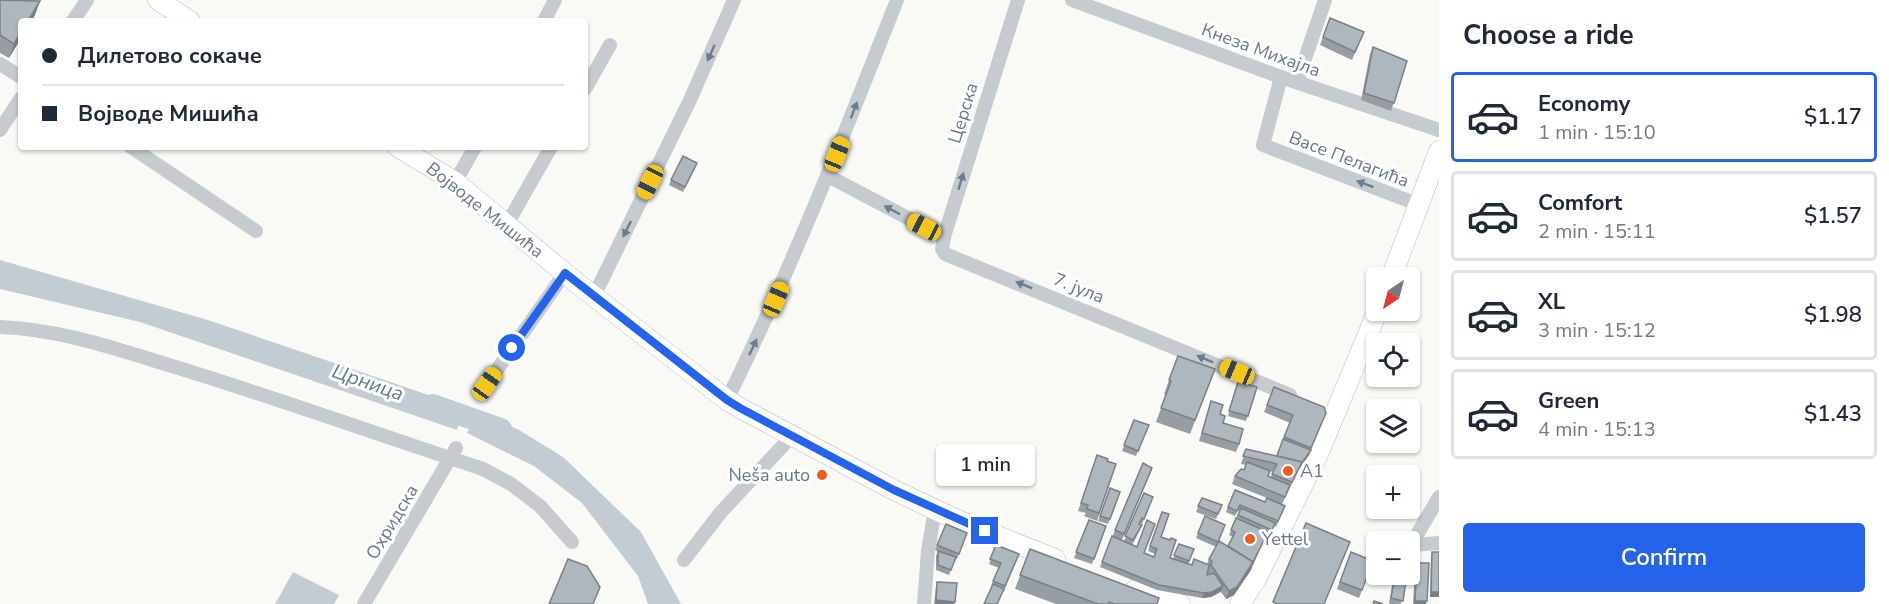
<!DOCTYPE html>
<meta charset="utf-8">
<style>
body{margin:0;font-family:"Nunito Sans",sans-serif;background:#f6f6f7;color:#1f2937;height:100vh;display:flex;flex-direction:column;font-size:22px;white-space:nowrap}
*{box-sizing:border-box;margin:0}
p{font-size:20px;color:#747a83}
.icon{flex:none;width:33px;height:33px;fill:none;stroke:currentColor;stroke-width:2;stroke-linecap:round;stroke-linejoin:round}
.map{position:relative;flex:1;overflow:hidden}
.panel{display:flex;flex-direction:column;background:#fff;width:450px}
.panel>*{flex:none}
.top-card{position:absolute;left:18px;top:18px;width:570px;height:132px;border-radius:6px;box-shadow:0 2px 4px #0004;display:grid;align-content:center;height:132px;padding:0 24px;background:#fff}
.needle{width:39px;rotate:216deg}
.controls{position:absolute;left:1366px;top:267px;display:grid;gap:12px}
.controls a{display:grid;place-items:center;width:54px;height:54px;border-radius:6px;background:#fff;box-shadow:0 2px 4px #0004;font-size:30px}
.end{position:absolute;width:27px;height:27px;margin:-14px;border:8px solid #2563eb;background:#fff;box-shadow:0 0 0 3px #fff}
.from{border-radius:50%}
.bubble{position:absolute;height:42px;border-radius:6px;background:#fff;box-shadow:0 2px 4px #0004;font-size:20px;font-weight:600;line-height:42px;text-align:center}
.car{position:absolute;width:18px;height:36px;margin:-18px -9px;border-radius:8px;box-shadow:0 0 4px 2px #0007;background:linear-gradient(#f5c518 24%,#345 0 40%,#f5c518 0 76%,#345 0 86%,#f5c518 0)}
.top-card b{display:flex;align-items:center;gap:21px;height:57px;font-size:22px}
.top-card b+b{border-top:2px solid #e0e1e3}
.top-card i{width:15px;height:15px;background:#1f2937}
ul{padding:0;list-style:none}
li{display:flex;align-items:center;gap:18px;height:90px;margin:0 12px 9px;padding:0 12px;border:3px solid #e0e1e3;border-radius:6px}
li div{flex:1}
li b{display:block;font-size:22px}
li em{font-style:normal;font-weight:600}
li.active{border-color:#2563eb}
li>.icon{width:54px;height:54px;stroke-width:1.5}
h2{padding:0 24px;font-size:27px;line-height:72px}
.button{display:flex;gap:12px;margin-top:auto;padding:12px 24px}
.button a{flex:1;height:69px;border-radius:6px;background:#2563eb;color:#fff;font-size:24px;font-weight:600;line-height:69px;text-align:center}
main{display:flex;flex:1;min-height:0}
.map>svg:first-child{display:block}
.water{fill:#c2ccd2}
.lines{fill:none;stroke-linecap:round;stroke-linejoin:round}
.river{stroke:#c2ccd2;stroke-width:22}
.secondary-casing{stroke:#b8bec3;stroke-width:21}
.minor{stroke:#c6cbcf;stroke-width:14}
.secondary{stroke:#fff;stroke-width:20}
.wall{fill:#969da3;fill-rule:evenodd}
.shaded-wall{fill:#7a8085}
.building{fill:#afb7be;stroke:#7a8085;stroke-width:1.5}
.oneway{fill:#6a7c8d}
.route{stroke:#2563eb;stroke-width:8}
.poi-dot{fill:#f35a1c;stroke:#fff;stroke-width:2}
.labels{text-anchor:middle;stroke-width:6;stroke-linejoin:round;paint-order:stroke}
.street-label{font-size:18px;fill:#65788a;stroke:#fff}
.poi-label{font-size:18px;fill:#65788a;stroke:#fff;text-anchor:start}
.water-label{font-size:20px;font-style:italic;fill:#617a85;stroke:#fff}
</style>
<main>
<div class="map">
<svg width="1439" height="604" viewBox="0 0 1439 604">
<rect width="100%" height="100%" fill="#f9f9f6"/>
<g class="water">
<polygon points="0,260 208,320 464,407 457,430 140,322 0,289"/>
<polygon points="479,412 519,430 563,457 641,532 681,604 648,604 638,576 582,503 534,466 467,433"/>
<polygon points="293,572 339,595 334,604 275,604"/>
</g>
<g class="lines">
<polyline class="river" points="433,405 501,429"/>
<defs>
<g id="secondary">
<polyline points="158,0 190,21"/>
<polyline points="398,147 455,182 578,284 727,400 740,408 894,490 955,519 1055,559"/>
<polyline points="1391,278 1439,151"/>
<polyline points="1135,590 1166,601 1180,604"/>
<polyline points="1240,604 1256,579 1319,452 1378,310"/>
</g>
</defs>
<use href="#secondary" class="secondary-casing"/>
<g class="minor">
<polyline points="1018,0 944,237 942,249 945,254 1290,395"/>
<polyline points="1072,0 1281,77 1439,130"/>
<polyline points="73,21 87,0"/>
<polyline points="544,21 555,0"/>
<polyline points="0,64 21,77"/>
<polyline points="1281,77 1263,145 1420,205"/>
<polyline points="1297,82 1325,0"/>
<polyline points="585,89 610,45"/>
<polyline points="0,130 21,98"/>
<polyline points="131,147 256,231"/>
<polyline points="828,176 944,237"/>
<polyline points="455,182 475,147"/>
<polyline points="507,224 551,147"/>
<polyline points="594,296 690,100 734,0"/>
<path d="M0,327C59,329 116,349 172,366C277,398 379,435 483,469L511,484L540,506L572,542"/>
<polyline points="487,384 565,273"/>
<path d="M727,400C791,270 844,135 897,0"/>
<polyline points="1439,497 1411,545 1439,543"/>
<polyline points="684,560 721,512 791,437"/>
<polyline points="364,604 456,448"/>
<polyline points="924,604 928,551 935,510"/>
</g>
<use href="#secondary" class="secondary"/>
</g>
<g class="wall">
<polygon points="0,0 35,15 9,58 0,53"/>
<polygon points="1330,18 1364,32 1352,60 1320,45"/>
<polygon points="1373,47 1407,61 1391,111 1361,100 1370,54"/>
<polygon points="697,163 683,192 669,185 671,180"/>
<polygon points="1178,356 1210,383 1190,434 1156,422 1166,395 1164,394"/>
<polygon points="1238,382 1257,387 1246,421 1228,416"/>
<path d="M1274,387L1323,420L1309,455L1299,469L1289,489L1282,504L1285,506L1276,527L1274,526L1270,535L1267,534L1251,570L1234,595L1226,599L1221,592L1211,597L1202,598L1157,590L1100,567L1115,530L1149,475L1122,540L1124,541L1144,493L1153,497L1142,524L1140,523V530L1132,545L1144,553L1154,557L1155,554L1148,551L1162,512L1161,537L1170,558L1173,559L1179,544L1194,549L1188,564L1192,565L1207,564L1209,559L1228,546L1233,537L1229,535L1239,511L1238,510L1235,516L1226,512L1235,490L1265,502L1267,498L1232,484L1235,476L1244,470L1246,465L1241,464L1246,449L1277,456L1290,423L1264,412ZM1269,471L1273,472L1271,477L1268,476Z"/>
<polygon points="1211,401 1220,414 1223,423 1239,444 1236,452 1199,441"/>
<polygon points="1134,420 1149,425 1136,456 1122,451"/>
<polygon points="1097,455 1107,461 1116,464 1097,521 1084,516 1086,513 1078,511"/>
<polygon points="1110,488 1120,492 1108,524 1098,521"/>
<polygon points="1202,498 1222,505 1216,519 1196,512"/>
<polygon points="1205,516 1225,525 1216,547 1196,538"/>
<polygon points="1089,520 1106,526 1092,564 1074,558"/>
<polygon points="946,524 967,533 957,559 955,558 949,575 936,570 936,556 938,551 944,553 935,550"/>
<polygon points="996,545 1019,554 1004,591 991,586 999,568 989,564"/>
<polygon points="1030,549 1157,604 1056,604 1015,589"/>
<polygon points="1351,552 1373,561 1359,598 1337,589"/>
<polygon points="1432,552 1439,552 1439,597 1430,597 1431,557"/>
<polygon points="1417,563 1426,604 1413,604 1415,568"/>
<polygon points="1394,574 1407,574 1401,604 1389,604"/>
<polygon points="937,582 955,602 954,604 934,604 936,587"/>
</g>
<g class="shaded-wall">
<polygon points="40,1 35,15 31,21 28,21"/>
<polygon points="21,32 21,38 9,58 14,44"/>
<polygon points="1326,413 1309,455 1299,469 1289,489 1302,462 1311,450"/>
<polygon points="1253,562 1251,570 1234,595 1226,599 1229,591"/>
<polygon points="1223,586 1221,591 1211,597 1202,598 1204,593"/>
<polygon points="1431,592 1439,592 1439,597 1430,597"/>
<polygon points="936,600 955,602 954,604 935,604"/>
<polygon points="1415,601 1427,601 1426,604 1414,604"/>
</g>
<g class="building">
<polygon points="0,0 40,1 28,21 21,21 21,32 14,44 0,35"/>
<polygon points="1330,18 1364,32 1355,52 1323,37"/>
<polygon points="1373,47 1407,61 1394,103 1364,93"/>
<polygon points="683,156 697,163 685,187 671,180"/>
<polygon points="1178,356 1215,369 1195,420 1161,408 1171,381 1169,380"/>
<polygon points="1238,382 1257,387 1248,416 1229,411"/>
<polygon points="1274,387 1324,407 1326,413 1311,448 1284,437 1293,415 1267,405"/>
<polygon points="1211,401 1223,405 1220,414 1225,416 1223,423 1243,429 1239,444 1202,433"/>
<polygon points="1134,420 1149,425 1138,451 1124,445"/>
<polygon points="1283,439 1311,450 1301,464 1302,462 1277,456"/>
<polygon points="1246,449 1302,462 1292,482 1272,474 1277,464 1243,456"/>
<polygon points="1097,455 1108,459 1107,461 1116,464 1099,513 1087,509 1088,505 1081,503"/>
<polygon points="1247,462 1270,471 1268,476 1290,485 1285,497 1235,476 1241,469 1244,470"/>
<polygon points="1143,463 1152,468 1124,534 1115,530"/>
<polygon points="1110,488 1120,492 1110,519 1100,516"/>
<polygon points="1235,490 1265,502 1267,498 1285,506 1278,521 1240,505 1237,511 1228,507"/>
<polygon points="1144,493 1153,497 1144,519 1142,518 1139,524 1142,525 1133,540 1125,536"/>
<polygon points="1202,498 1222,505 1218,514 1198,506"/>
<polygon points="1241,508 1275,523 1272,530 1238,515"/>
<polygon points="1162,512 1169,514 1161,537 1170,540 1171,538 1176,540 1170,558 1192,565 1194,559 1209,565 1207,575 1214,573 1223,586 1212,592 1204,593 1159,585 1102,562 1112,536 1137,547 1147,520 1155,524 1144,553 1154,557 1157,549 1150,546"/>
<polygon points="1205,516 1225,525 1218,542 1198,533"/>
<polygon points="1236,518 1268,532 1252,564 1253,562 1228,546 1235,532 1231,530"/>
<polygon points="1089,520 1106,526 1094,559 1076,552"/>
<polygon points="1306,523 1350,542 1324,604 1277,604 1273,602"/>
<polygon points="946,524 967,533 959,554 937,545"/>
<polygon points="1219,541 1253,562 1237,587 1229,591 1211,565 1212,561 1209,559"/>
<polygon points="1179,544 1194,549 1189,561 1174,555"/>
<polygon points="996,545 1019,554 1005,586 993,581 1001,563 990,559"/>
<polygon points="1030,549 1159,598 1157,604 1114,604 1109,602 1109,604 1098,604 1020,575"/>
<polygon points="938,551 956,557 951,570 938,565"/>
<polygon points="1351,552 1373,561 1362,590 1340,582"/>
<polygon points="1432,552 1439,552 1439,592 1431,592"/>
<polygon points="568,559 587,566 600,587 593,604 549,604"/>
<polygon points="1417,563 1429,563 1427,601 1415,601"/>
<polygon points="1395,574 1407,574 1403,601 1391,598"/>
<polygon points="937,582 957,583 955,602 936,600"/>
<polygon points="993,584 1004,589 997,604 984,604"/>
<polygon points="1374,601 1383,604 1373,604"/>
</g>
<defs><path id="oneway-solid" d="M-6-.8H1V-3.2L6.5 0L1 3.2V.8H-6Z" transform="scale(1.5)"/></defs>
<g class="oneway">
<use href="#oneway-solid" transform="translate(711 53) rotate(114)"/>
<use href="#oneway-solid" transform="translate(854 110) rotate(-69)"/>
<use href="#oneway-solid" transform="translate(961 181) rotate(-73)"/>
<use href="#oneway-solid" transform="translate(1365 184) rotate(-159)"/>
<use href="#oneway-solid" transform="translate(892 210) rotate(-152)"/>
<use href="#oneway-solid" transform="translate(627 229) rotate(116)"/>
<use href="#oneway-solid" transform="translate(1024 285) rotate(-158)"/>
<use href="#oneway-solid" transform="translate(753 347) rotate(-65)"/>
<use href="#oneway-solid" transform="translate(1205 359) rotate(-157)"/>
</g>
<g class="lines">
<polyline class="route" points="512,348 565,273 727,400 740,408 894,490 985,531"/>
</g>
<g class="poi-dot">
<circle cx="1288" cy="471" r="6"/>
<circle cx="822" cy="475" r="6"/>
<circle cx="1250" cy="539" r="6"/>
</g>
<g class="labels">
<g class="street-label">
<text transform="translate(1261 50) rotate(20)" y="6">Кнеза Михајла</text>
<text transform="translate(963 113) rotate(-73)" y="6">Церска</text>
<text transform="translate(1349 159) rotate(21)" y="6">Васе Пелагића</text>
<text transform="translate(485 210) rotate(38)" y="6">Војводе Мишића</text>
<text transform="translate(1079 288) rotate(22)" y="6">7. јула</text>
<text transform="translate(392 522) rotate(-59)" y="6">Охридска</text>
</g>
<g class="poi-label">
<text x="1300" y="477">A1</text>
<text x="810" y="481" text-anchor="end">Neša auto</text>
<text x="1262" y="545">Yettel</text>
</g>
<g class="water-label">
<text transform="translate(368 382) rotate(19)" y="7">Црница</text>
</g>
</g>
</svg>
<div class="controls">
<a><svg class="needle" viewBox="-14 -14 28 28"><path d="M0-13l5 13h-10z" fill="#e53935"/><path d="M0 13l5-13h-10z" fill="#747a83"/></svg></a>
<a><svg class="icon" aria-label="locate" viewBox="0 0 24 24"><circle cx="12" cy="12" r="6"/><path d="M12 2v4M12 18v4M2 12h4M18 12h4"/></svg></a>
<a><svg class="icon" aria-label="layers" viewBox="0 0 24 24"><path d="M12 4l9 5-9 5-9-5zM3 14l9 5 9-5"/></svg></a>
<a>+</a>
<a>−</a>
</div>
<i class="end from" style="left:512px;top:348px"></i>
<i class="end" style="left:985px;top:531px"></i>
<div class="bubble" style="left:936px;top:444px;width:99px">1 min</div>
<i class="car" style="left:837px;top:154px;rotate:22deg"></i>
<i class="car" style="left:650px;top:182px;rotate:206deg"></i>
<i class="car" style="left:924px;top:227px;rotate:298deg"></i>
<i class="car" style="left:776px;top:299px;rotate:23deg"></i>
<i class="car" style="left:1237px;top:372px;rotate:293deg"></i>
<i class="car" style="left:487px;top:384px;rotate:35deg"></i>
<div class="top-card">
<b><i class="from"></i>Дилетово сокаче</b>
<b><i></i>Војводе Мишића</b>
</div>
</div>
<section class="panel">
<h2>Choose a ride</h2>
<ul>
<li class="active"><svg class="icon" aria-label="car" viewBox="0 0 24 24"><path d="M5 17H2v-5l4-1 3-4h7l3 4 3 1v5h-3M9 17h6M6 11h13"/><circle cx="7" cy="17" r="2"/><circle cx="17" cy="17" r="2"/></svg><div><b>Economy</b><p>1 min · 15:10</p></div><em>$1.17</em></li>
<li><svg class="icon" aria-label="car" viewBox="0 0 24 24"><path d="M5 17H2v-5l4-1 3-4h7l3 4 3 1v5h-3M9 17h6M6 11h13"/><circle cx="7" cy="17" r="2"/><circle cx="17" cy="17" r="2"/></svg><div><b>Comfort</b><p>2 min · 15:11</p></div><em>$1.57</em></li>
<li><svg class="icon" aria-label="car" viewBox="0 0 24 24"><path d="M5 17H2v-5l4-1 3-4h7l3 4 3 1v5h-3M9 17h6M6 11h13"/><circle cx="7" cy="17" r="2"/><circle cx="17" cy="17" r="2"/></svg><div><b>XL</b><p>3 min · 15:12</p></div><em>$1.98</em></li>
<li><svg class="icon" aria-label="car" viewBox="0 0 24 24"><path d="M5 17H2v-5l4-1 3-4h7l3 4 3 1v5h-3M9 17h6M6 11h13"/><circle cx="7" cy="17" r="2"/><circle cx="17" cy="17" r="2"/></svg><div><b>Green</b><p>4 min · 15:13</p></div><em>$1.43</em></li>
</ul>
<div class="button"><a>Confirm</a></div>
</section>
</main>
